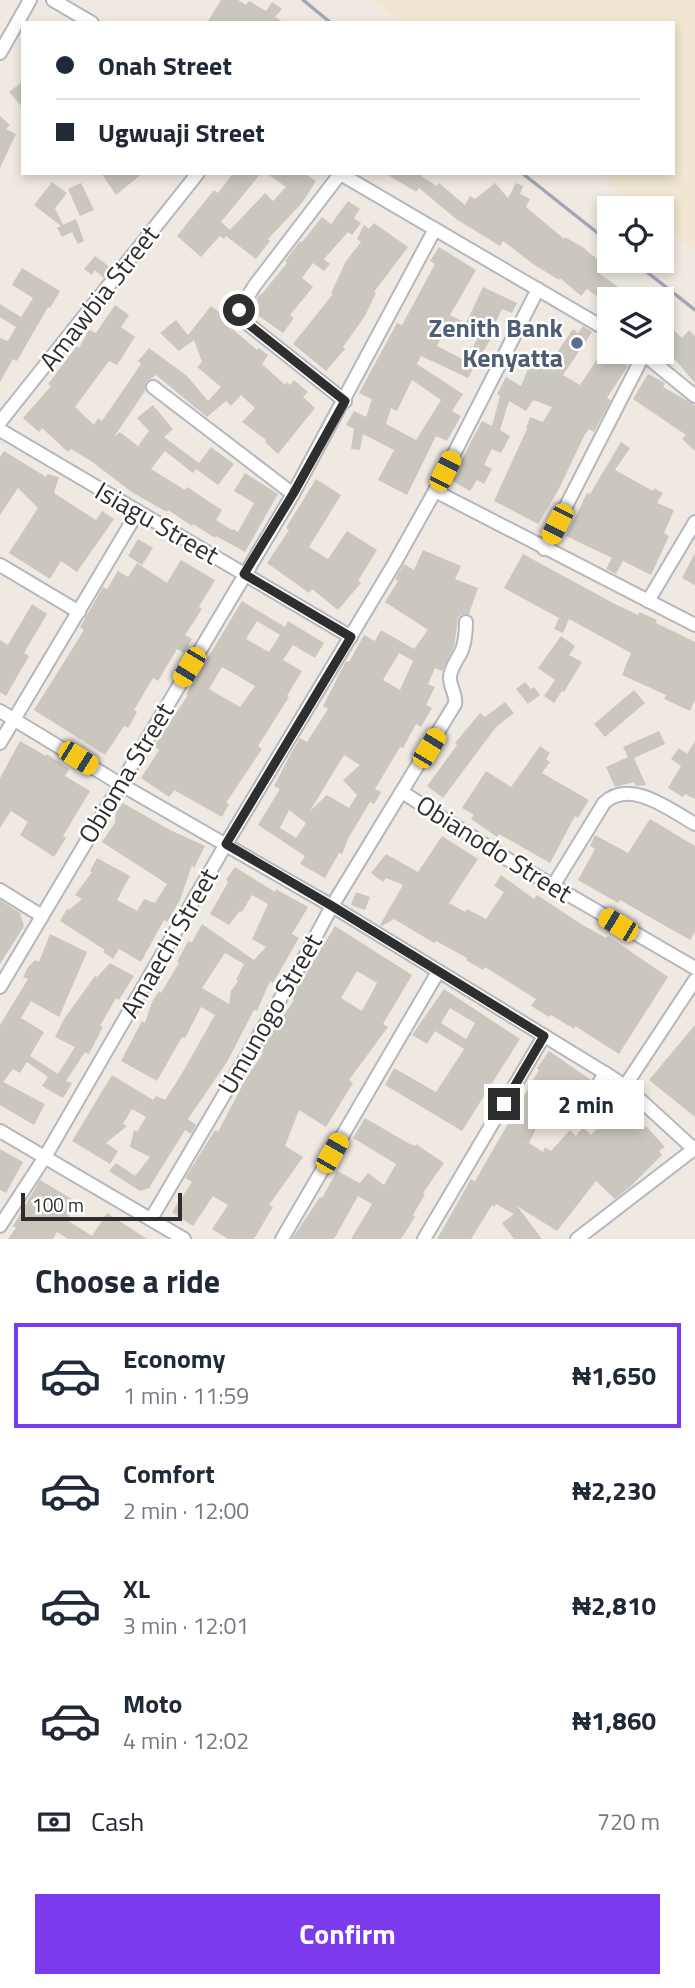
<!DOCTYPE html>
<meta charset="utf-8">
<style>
body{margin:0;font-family:"Titillium Web",sans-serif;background:#f2f2f3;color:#1f2937;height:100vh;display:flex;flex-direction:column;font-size:26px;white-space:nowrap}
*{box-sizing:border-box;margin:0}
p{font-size:23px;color:#747a83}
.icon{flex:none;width:38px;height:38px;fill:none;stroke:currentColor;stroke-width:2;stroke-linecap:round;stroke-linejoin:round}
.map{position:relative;height:1239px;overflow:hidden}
.details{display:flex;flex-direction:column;background:#fff;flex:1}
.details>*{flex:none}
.guide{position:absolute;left:21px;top:21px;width:654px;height:154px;border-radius:0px;box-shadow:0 4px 10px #0003;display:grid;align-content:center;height:154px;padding:0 35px;background:#fff}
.fabs{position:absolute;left:597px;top:196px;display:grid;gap:14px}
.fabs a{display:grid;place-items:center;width:77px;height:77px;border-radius:0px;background:#fff;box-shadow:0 4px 10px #0003;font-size:35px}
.scale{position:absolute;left:21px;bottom:18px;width:161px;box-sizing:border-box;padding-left:7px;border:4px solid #2e2e2e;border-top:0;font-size:19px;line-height:24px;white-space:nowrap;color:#2e2e2e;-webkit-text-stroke:5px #fff;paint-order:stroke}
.end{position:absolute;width:32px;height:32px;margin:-16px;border:9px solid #2e2e2e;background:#fff;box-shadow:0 0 0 4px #fff}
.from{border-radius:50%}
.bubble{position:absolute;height:49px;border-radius:0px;background:#fff;box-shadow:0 4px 10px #0003;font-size:23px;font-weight:700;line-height:49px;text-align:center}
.car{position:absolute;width:21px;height:42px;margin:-21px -10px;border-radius:9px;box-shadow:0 0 5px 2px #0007;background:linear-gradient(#f5c518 24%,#345 0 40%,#f5c518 0 76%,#345 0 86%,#f5c518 0)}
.guide b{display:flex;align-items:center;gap:24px;height:66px;font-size:26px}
.guide b+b{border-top:2px solid #e0e1e3}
.guide i{width:18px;height:18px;background:#1f2937}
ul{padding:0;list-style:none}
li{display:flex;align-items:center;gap:21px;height:105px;margin:0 14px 10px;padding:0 21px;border:4px solid transparent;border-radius:0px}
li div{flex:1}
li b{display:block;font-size:26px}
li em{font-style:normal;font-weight:700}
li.active{border-color:#7c3aed}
li>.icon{width:63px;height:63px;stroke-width:1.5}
h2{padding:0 35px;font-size:32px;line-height:84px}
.pay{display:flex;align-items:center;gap:18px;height:77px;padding:0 35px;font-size:26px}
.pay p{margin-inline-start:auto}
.action{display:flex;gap:14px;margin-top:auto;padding:14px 35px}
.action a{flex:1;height:80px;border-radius:0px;background:#7c3aed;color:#fff;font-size:28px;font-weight:700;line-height:80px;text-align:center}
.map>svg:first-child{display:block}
.education{fill:#f0e6d1}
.building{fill:#cbc7bf;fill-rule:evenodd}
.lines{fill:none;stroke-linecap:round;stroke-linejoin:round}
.minor-casing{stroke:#b4b7c1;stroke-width:16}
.minor{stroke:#fff;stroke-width:12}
.rail{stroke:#a3a6b8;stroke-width:3.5}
.route{stroke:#2e2e2e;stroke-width:9}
.service-dot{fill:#5c6f8a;stroke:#fff;stroke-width:2.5}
.labels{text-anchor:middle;stroke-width:5;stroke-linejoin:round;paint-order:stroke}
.street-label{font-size:26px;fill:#2e2e2e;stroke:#fff}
.service-label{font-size:26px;font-weight:bold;fill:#4e5e75;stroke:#fff;text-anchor:end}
</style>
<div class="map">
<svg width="695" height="1239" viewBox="0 0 695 1239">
<rect width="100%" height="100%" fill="#efe9e1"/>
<polygon class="education" points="373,0 695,0 695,251 662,225 662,208 641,208 596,173 674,173 674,23 402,23"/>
<g class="building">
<polygon points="221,0 238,0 246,5 249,1 266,11 272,2 282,9 275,17 285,23 207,23"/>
<polygon points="23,81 23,108 9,92"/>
<polygon points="0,116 10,125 6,129 16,134 0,168"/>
<polygon points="101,173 143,173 116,195"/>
<polygon points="233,173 261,173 221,222 230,230 265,193 273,201 286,187 266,173 304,173 316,181 302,203 268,239 270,241 256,259 226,236 224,239 220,236 201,257 177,236 214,190 218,193"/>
<polygon points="385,173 423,173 421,176 437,186 439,183 465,205 470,196 475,199 495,183 508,198 516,183 523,186 520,194 530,199 526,207 564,239 565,237 584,248 606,267 600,274 635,299 609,299 609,305 587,289 581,296 560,278 559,280 533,264 503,241 500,246 456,219 419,188 416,192"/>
<polygon points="52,182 67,193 55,208 63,225 76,219 84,241 78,244 72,232 62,237 57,228 61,226 34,205"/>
<polygon points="81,183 94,210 80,216 68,189"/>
<polygon points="348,201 360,209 354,218 361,223 352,235 348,232 324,259 330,264 324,271 313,263 302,278 313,287 290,315 294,318 283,333 250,310 260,294 261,295 287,263 285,261 300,241 302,242 322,217 331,224"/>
<polygon points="374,223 408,247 374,292 376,293 365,316 343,347 345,349 326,371 293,344 333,294 331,293 346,261 361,242 357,239 364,225 369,229"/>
<path d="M439,247L476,270L450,315L466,323L483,287L517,303L512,313L502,309L490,334L493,335L468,378L421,356L417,364L463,394L452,411L461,416L447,441L436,436L407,495L378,480L394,450L363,434L360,450L351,449L354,429L346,425L354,411L366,417L372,399L359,393L397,323L402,325L435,264L430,261ZM447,325L477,339L466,361L437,346ZM412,380L441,400L416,440L386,424L391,408L397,411Z"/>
<polygon points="95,256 111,268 104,278 95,270 92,275 84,269"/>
<polygon points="22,268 60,291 50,308 48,307 17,361 13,359 0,382 0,338 8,341 16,327 0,317 0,304 21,317 33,298 12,285"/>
<polygon points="115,305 129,315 121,327 135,337 117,365 109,361 75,407 94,425 98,418 102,421 141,364 138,361 149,348 187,376 208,401 221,387 197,367 202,362 194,340 179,351 160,333 176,320 188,335 211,306 231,321 228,325 257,350 259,348 268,355 262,364 285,385 286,382 290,385 294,380 308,392 303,397 315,408 278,454 265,442 266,440 242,422 255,408 241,395 231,406 226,401 207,417 156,375 146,382 145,391 114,437 120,432 138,446 149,431 137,418 153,405 173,429 164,437 199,463 211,447 234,464 218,485 196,469 193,473 165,451 151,469 185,490 187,487 222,510 216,520 232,530 233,529 238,532 254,503 234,491 245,473 278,494 245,552 216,536 215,538 193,524 192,526 168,510 167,512 133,493 91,461 71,449 68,452 42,428 39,432 23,418 51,386 48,384 77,346 79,348 89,330 96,333"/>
<polygon points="662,318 682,338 689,330 695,336 695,383 668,351 672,347 662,338"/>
<polygon points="583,326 592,332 563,375 580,385 604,349 628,366 607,398 611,400 594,432 589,429 584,436 558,491 538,524 494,501 527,429 526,428 530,417 543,422 552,407 533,400 526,411 509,401 500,430 510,436 501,453 492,449 484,465 492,469 484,484 477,480 470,491 451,480 482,421 492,426 500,396 497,394 506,377 521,386 530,364 545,370 573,329 578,333"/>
<polygon points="648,374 665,383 663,387 695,405 695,451 682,439 686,435 633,399"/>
<polygon points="621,442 630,448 615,470 653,491 654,488 663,493 657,503 674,510 664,533 669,536 651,575 623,561 616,574 606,569 612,558 566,536 587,493 590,494"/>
<polygon points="4,451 46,477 47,474 59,477 54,493 96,520 102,511 114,519 77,572 61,561 50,579 9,553 38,508 18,488 0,515 0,457"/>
<polygon points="316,479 341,495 309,547 328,559 347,531 377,550 358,581 361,583 338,610 312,589 309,593 267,563 289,530 286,528"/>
<polygon points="138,539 153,548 142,565 128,556"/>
<path d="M423,550L461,566L455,579L478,588L469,614H462L458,618L454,647L442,671L435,668L428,684L435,687L426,705L432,708L421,727L416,724L403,748L400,747L375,789L381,792L374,804L370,802L349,837L342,854L339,853L325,878L300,864L305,856L258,825L280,789L274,786L290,755L300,738L307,742L328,709L323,706L346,661L349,662L364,635L375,641L381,630L414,649L428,630L385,602L398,581L395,579L404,564L414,570ZM399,653L413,661L400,690L383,680ZM344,755L360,765L343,780L357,795L349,808L327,795L310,811ZM289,810L306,823L296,838L280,828Z"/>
<polygon points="695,553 695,585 682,578"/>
<polygon points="523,554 613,603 638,615 639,612 657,620 656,623 695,642 695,700 690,711 664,699 666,695 622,675 631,653 569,619 563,633 554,629 559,618 504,588"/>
<polygon points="181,560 215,580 199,607 202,609 185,635 192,639 184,653 177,649 158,681 153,678 134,710 137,712 128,728 124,726 105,755 34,710 84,630 80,627 103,587 107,589 118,571 128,577 137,563 167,583"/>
<path d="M242,601L285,627L288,621L324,643L315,658L293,645L283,660L302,671L287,696L289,697L258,746L262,749L226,803L229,804L222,817L174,790L169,797L141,778L159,750L154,746L188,695L186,694ZM257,621L280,635L269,652L246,639ZM222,667L255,686L240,707L209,689Z"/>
<polygon points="32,604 47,614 24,653 29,656 6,696 0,692 0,640 8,645"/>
<polygon points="561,636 575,646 569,655 582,662 564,692 562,691 554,703 544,696 555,680 538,668"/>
<polygon points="525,682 531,689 534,687 540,695 528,704 516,689"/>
<polygon points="634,690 645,703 605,737 594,724"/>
<polygon points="505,702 514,713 496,727 443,798 427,786 457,745 455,743 480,713 485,717"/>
<polygon points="659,731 665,744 634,758 646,785 636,786 634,782 615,787 606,767 628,757 623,747"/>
<polygon points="20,741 46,756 47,754 69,769 65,776 90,791 63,836 66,838 54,857 20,835 28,822 11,811 0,828 0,778"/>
<polygon points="695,741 695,799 685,794 683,797 668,788 681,766 671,759 679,748 687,754"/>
<polygon points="540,746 550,753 546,759 550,762 542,773 589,800 578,818 575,816 550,863 499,834 497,837 471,819 474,815 462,808 486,771 511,787"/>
<polygon points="123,803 170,830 205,846 194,868 192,865 180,900 167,922 164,920 141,962 119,949 113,959 103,952 105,950 60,921 67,909 69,910 82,899 75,895 92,872 90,871 97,858 130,876 117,900 137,911 144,899 155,903 167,884 102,842 115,823 116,812"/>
<polygon points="650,819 695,846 695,932 690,940 620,900 618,903 578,880 595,849 590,846 595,835 628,853"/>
<polygon points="442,836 478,859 449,903 465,912 467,909 486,919 504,892 494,886 501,875 534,899 537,895 581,924 606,938 608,936 668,977 619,1054 575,1026 574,1029 551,1015 549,1017 531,1006 536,999 485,967 483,970 466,960 467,958 436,941 434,943 394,919 382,926 380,925 403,885 386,878 383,882 371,873 386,854 418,872"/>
<path d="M235,867L275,892L276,889L308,907L292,934L299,938L273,983L270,981L257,1011L254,1010L227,1062L188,1119L196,1125L191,1134L185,1130L149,1188L140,1191L109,1171L116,1163L135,1176L150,1157L130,1147L134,1130L137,1132L146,1117L132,1109L123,1124L127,1126L106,1143L118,1151L110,1164L72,1141L112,1075L153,1100L156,1096L165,1100L181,1075L215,1015L201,1007L185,1038L182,1037L157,1081L121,1061L142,1021L145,1023L152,1002L159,991L161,993L179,963L177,962L188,941L192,942L202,924L254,960L266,947L252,939L268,904L252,895L242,912L240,911L229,925L210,914L228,882L226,880ZM225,953L244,964L236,980L238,981L231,991L229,1004L202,988Z"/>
<polygon points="356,892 370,897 365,910 351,905"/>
<polygon points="0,900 20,913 24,926 0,964"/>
<path d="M335,926L412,975L383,1024L388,1027L349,1080L353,1083L326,1127L299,1110L285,1146L303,1157L269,1205L273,1207L254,1239H228L212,1229L228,1205L213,1196L193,1226L172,1212L192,1182L185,1178L215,1130L218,1132L245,1080L263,1053L260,1051L294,1000L291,998ZM357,971L377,983L362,1011L341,998Z"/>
<polygon points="50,934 87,952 59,1017 31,1001 21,1018 44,1032 30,1056 58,1074 75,1047 55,1037 64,1019 95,976 97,977 110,963 134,976 119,1000 116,998 100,1026 103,1027 89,1054 85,1052 66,1081 72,1083 63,1098 42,1086 48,1077 27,1062 20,1073 13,1069 3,1082 45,1104 34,1125 0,1105 0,1025 28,979 23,977 28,967 35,960 39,962"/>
<path d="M444,989L520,1039L462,1131L385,1085L394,1068L436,1092L457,1060L464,1049L435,1031L427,1044L412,1035ZM450,1008L475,1023L466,1039L441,1023Z"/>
<polygon points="695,1025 695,1117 649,1080"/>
<polygon points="549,1051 591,1080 578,1097 566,1089 557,1104 555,1103 548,1114 544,1112 529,1143 543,1152 545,1147 551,1151 570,1130 576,1136 583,1127 591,1135 600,1125 603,1128 631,1110 643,1129 646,1126 665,1147 659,1151 662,1155 631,1186 615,1199 596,1181 557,1231 517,1206 542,1239 514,1239 502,1223 514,1214 496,1204 494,1207 492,1205 471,1239 437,1239 471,1179 475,1181 539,1070 537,1068"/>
<polygon points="365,1118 408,1143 415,1146 416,1144 444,1163 423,1193 425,1194 413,1215 415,1217 401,1239 351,1239 372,1204 358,1196 334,1239 292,1239 320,1197 322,1198 337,1171 360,1183 368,1173 384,1185 396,1164 353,1138"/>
<polygon points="0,1149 23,1162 6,1193 0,1190"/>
<polygon points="40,1180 77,1202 67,1220 92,1236 107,1213 147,1239 68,1239 57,1232 53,1239 8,1239 16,1228 13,1226"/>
</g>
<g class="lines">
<defs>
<g id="minor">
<polyline points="53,0 92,23"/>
<polyline points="0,53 30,0"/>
<polyline points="339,173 609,331"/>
<polyline points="340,174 255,285 239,310 243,320 345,401"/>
<polyline points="641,352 695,396"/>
<polyline points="153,387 293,494"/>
<polyline points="0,422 198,173"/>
<polyline points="0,430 351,637"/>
<polyline points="435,491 695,625"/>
<polyline points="544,549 644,354"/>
<polyline points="0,565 79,612"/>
<polyline points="648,601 695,522"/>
<polyline points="0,711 120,784 332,906 605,1073 625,1086 695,1150"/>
<polyline points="0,743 137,513"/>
<polyline points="402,792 507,859 695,968"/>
<path d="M553,886L604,803C630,778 670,810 695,824"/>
<polyline points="0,890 42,916"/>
<polyline points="0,987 293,494 435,229"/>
<polyline points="625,1086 695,980"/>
<polyline points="578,1120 605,1073"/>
<polyline points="0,1131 184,1239"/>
<path d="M151,1219L302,962L332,906L455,704C457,694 449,687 450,676C451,667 458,659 462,650C465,641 466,632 466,622"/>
<polyline points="0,1226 45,1157 226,844 394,564 435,491 538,289"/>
<polyline points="282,1239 438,972"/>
<polyline points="424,1239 544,1036"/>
<polyline points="577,1239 694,1149"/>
</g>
</defs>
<use href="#minor" class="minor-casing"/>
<use href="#minor" class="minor"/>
<g class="rail">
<polyline points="303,0 331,23"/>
<polyline points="522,173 609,242"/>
<polyline points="633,261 695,310"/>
</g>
</g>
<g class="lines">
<polyline class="route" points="239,310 243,320 345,401 293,494 244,574 351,637 226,844 332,906 544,1036 504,1104"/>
</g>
<circle class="service-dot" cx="577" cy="343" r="7"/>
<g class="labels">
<g class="street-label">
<text transform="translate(99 298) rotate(-52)" y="9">Amawbia Street</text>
<text transform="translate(157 523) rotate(30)" y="9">Isiagu Street</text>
<text transform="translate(126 773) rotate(-59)" y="9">Obioma Street</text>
<text transform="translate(494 849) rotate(32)" y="9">Obianodo Street</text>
<text transform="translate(169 943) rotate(-60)" y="9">Amaechi Street</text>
<text transform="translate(270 1014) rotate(-60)" y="9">Umunogo Street</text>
</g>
<g class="service-label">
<text x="563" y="337">Zenith Bank<tspan x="563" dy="30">Kenyatta</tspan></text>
</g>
</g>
</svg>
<div class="fabs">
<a><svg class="icon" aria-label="locate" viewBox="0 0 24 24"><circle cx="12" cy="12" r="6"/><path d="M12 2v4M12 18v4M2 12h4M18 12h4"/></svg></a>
<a><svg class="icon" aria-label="layers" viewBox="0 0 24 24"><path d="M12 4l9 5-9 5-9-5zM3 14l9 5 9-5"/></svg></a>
</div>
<div class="scale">100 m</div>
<i class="end from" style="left:239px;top:310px"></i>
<i class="end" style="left:504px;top:1104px"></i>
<div class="bubble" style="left:528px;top:1080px;width:116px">2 min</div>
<i class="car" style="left:445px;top:471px;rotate:27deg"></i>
<i class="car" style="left:557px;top:524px;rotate:207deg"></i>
<i class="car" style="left:189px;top:667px;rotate:211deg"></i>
<i class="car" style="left:429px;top:748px;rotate:31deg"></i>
<i class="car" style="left:78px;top:758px;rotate:122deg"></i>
<i class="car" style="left:618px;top:925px;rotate:301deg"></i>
<i class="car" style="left:332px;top:1153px;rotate:30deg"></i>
<div class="guide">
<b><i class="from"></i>Onah Street</b>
<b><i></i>Ugwuaji Street</b>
</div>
</div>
<section class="details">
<h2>Choose a ride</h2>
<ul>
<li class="active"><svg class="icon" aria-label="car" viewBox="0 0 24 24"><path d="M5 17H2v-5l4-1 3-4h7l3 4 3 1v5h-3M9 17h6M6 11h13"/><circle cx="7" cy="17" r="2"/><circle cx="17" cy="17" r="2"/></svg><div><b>Economy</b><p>1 min · 11:59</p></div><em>₦1,650</em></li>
<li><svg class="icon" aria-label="car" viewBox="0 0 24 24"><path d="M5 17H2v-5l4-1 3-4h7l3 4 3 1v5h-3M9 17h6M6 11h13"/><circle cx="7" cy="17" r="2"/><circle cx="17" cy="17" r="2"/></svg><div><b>Comfort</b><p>2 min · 12:00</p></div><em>₦2,230</em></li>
<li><svg class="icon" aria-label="car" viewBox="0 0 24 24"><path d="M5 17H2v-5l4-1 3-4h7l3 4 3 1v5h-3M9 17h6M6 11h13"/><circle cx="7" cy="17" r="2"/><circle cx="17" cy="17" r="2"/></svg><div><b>XL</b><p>3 min · 12:01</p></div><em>₦2,810</em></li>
<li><svg class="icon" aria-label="car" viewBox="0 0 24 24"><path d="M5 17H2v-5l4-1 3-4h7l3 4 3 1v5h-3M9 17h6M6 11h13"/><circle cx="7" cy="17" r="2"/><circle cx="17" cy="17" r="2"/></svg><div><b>Moto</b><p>4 min · 12:02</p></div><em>₦1,860</em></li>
</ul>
<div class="pay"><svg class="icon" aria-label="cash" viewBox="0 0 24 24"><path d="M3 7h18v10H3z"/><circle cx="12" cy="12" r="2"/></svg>Cash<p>720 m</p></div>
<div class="action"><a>Confirm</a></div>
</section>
